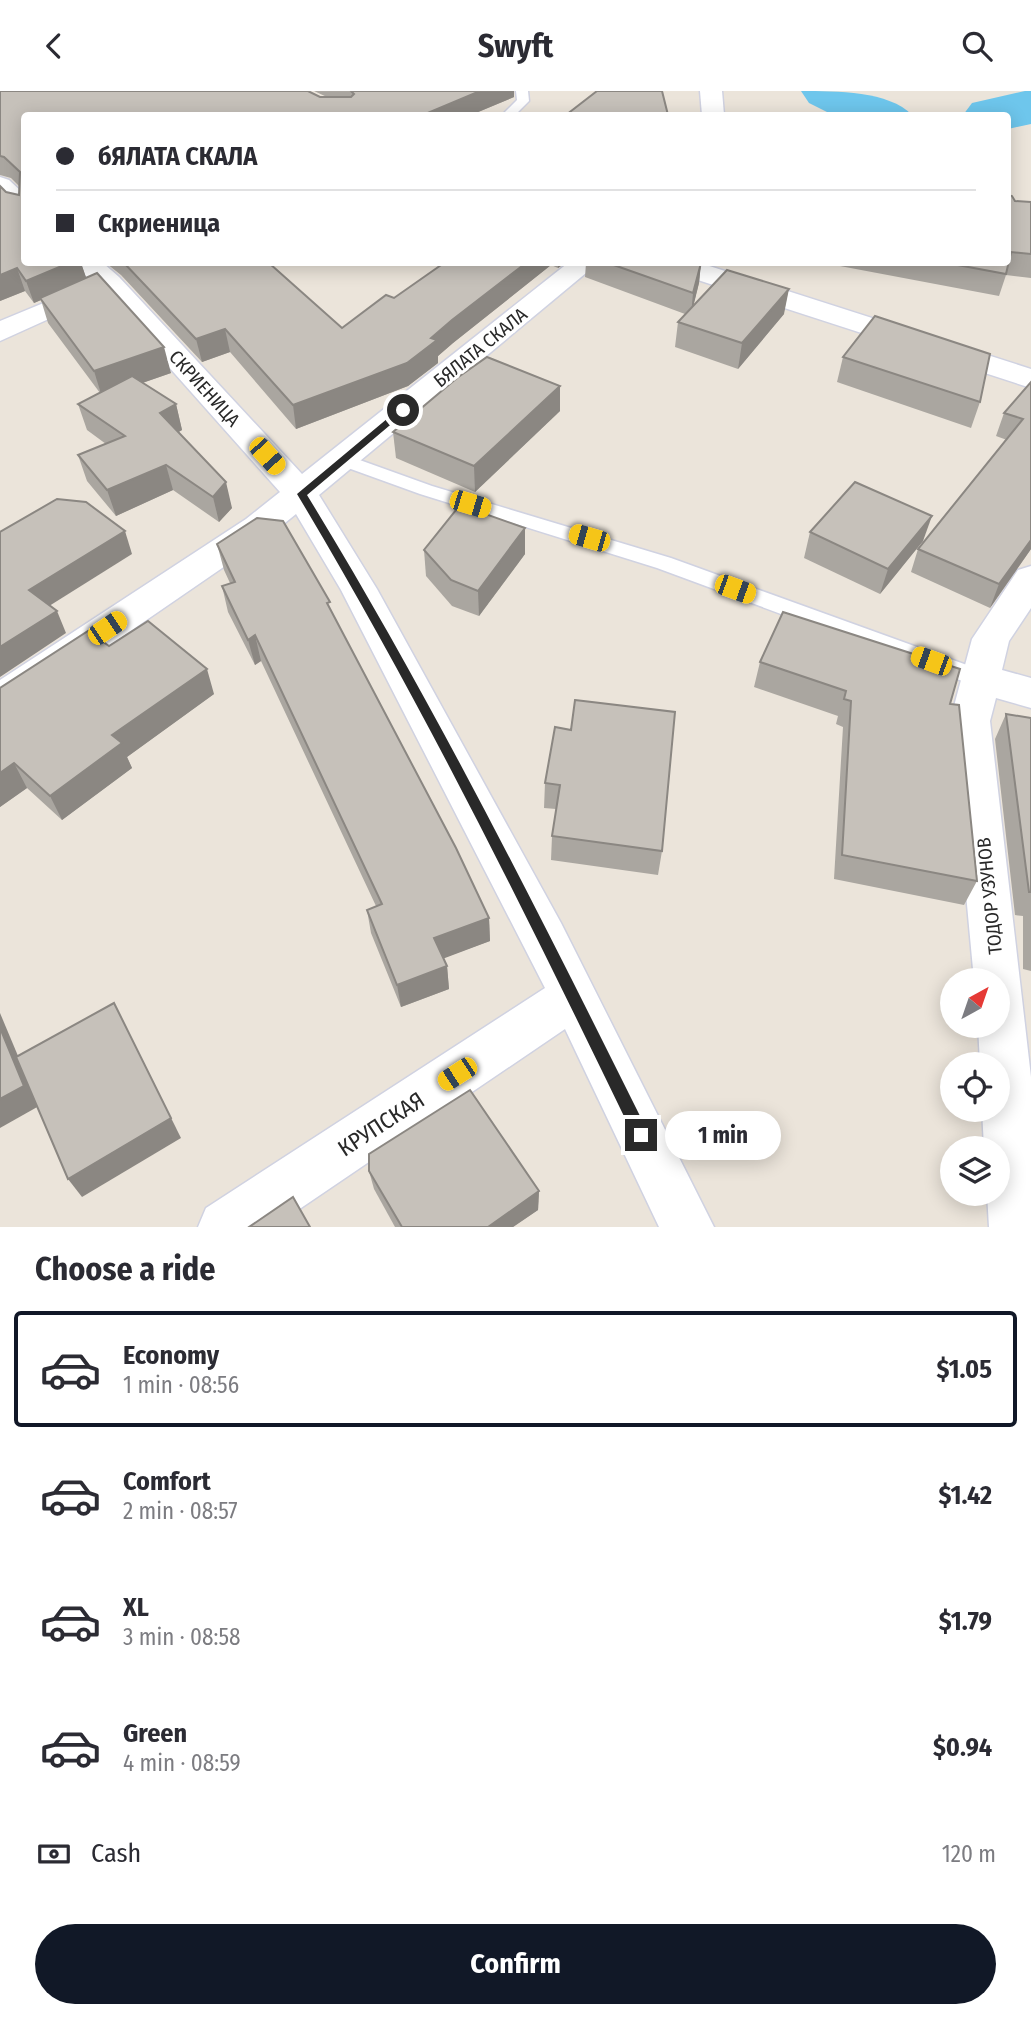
<!DOCTYPE html>
<meta charset="utf-8">
<style>
body{margin:0;font-family:"Fira Sans Condensed",sans-serif;background:#f2f2f3;color:#2b2b33;height:100vh;display:flex;flex-direction:column;font-size:26px;white-space:nowrap}
*{box-sizing:border-box;margin:0}
p{font-size:23px;color:#7c7c81}
.icon{flex:none;width:38px;height:38px;fill:none;stroke:currentColor;stroke-width:2;stroke-linecap:round;stroke-linejoin:round}
.map{position:relative;height:1136px;overflow:hidden}
.panel{display:flex;flex-direction:column;background:#fff;flex:1}
.panel>*{flex:none}
.top-card{position:absolute;left:21px;top:21px;width:990px;height:154px;border-radius:7px;box-shadow:0 4px 18px #0003;display:grid;align-content:center;height:154px;padding:0 35px;background:#fff}
.needle{width:46px;rotate:40deg}
.controls{position:absolute;left:940px;top:877px;display:grid;gap:14px}
.controls a{display:grid;place-items:center;width:70px;height:70px;border-radius:50%;background:#fff;box-shadow:0 4px 18px #0003;font-size:35px}
.end{position:absolute;width:32px;height:32px;margin:-16px;border:9px solid #292929;background:#fff;box-shadow:0 0 0 4px #fff}
.from{border-radius:50%}
.bubble{position:absolute;height:49px;border-radius:24px;background:#fff;box-shadow:0 4px 18px #0003;font-size:23px;font-weight:700;line-height:49px;text-align:center}
.car{position:absolute;width:21px;height:42px;margin:-21px -10px;border-radius:9px;box-shadow:0 0 5px 2px #0007;background:linear-gradient(#f5c518 24%,#345 0 40%,#f5c518 0 76%,#345 0 86%,#f5c518 0)}
.top-card b{display:flex;align-items:center;gap:24px;height:66px;font-size:26px}
.top-card b+b{border-top:2px solid #e1e1e2}
.top-card i{width:18px;height:18px;background:#2b2b33}
ul{padding:0;list-style:none}
li{display:flex;align-items:center;gap:21px;height:116px;margin:0 14px 10px;padding:0 21px;border:4px solid transparent;border-radius:7px}
li div{flex:1}
li b{display:block;font-size:26px}
li em{font-style:normal;font-weight:700}
li.active{border-color:#111827}
li>.icon{width:63px;height:63px;stroke-width:1.5}
h2{padding:0 35px;font-size:32px;line-height:84px}
.pay{display:flex;align-items:center;gap:18px;height:77px;padding:0 35px;font-size:26px}
.pay p{margin-inline-start:auto}
.button{display:flex;gap:14px;margin-top:auto;padding:14px 35px}
.button a{flex:1;height:80px;border-radius:42px;background:#111827;color:#fff;font-size:28px;font-weight:700;line-height:80px;text-align:center}
header{display:flex;justify-content:space-between;align-items:center;height:91px;padding:0 35px;background:#fff;font-size:32px;font-weight:700}
.map>svg:first-child{display:block}
.lines{fill:none;stroke-linecap:round;stroke-linejoin:round}
.river{fill:#6ec6ec;fill-rule:evenodd}
.service-casing{stroke:#d0d2e1;stroke-width:3}
.minor-casing{stroke:#d0d2e1;stroke-width:3}
.service{fill:#fff;fill-rule:evenodd}
.minor{fill:#fff;fill-rule:evenodd}
.wall{fill:#aaa6a0}
.shaded-wall{fill:#8b8782}
.building{fill:#c6c1ba;stroke:#8b8782;stroke-width:2}
.route{fill:#292929}
.labels{text-anchor:middle;stroke-width:6;stroke-linejoin:round;paint-order:stroke}
.street-label{font-size:19px;fill:#292929;stroke:#fff}
.near-street-label{font-size:23px;fill:#292929;stroke:#fff}
</style>
<header><svg class="icon" aria-label="back" viewBox="0 0 24 24"><path d="M15 5l-7 7 7 7"/></svg>Swyft<svg class="icon" aria-label="search" viewBox="0 0 24 24"><circle cx="10" cy="10" r="6"/><path d="M15 15l6 6"/></svg></header>
<div class="map">
<svg width="1031" height="1136" viewBox="0 0 1031 1136">
<rect width="100%" height="100%" fill="#ebe4da"/>
<g class="lines">
<g class="river">
<path d="M801,0C837,0 889,0 912,24H833L809,12Z"/>
<polygon points="1025,0 1031,0 1031,33 1008,38 1008,24 963,24 972,12"/>
</g>
<defs>
<g id="service">
<polygon points="516,0 528,0 529,10 515,24 502,24 517,9"/>
<polygon points="343,363 432,395 671,467 989,582 992,588 989,594 981,596 973,594 657,477 420,403 337,373 334,369"/>
</g>
<g id="minor">
<polygon points="700,0 722,0 724,24 702,24"/>
<polygon points="0,86 9,89 24,103 24,124 15,121 0,108"/>
<polygon points="74,172 103,172 119,186 302,383 568,172 598,172 319,404 377,498 561,832 714,1136 659,1136 565,938 273,1136 198,1136 206,1117 545,897 341,499 296,423 270,444 14,620 0,624 0,589 246,428 280,401 104,203 0,250 0,230 92,192"/>
<polygon points="660,172 700,172 1031,278 1031,297 664,178"/>
<polygon points="1031,475 1031,517 1009,550 1002,579 1031,587 1031,617 996,607 990,630 1031,986 1031,1136 989,1136 987,1102 998,1102 998,1057 984,1057 982,1018 998,1018 998,973 980,973 978,934 998,934 998,889 974,889 950,630 972,548 1018,479"/>
</g>
</defs>
<use href="#service" class="service-casing"/>
<use href="#minor" class="minor-casing"/>
<use href="#service" class="service"/>
<use href="#minor" class="minor"/>
</g>
<g class="wall">
<polygon points="0,0 327,6 314,0 514,0 514,6 471,24 24,24 24,172 81,172 86,187 171,282 142,292 176,313 182,339 178,341 232,417 219,431 173,399 116,425 87,390 78,364 106,353 87,339 78,313 100,302 48,232 41,209 34,212 25,200 0,210 6,101 19,104 19,95 11,87 0,84"/>
<polygon points="1015,110 1031,111 1031,187 1006,184 999,205 824,172 1008,172"/>
<polygon points="106,172 269,172 342,237 394,207 444,172 565,172 558,177 551,174 453,252 438,265 438,272 408,295 296,338 230,261 202,271 121,184"/>
<polygon points="586,172 701,172 699,192 693,215 784,223 738,278 675,256 678,231 685,223 585,186"/>
<polygon points="843,266 980,311 971,337 837,291"/>
<polygon points="1031,291 1031,458 990,517 911,481 918,458 1007,349 996,345 1004,322"/>
<polygon points="560,320 475,401 396,367 393,341"/>
<polygon points="810,441 923,450 880,503 804,467"/>
<polygon points="217,453 332,522 489,827 490,850 443,867 447,875 449,898 401,916 371,842 367,819 376,815 261,570 255,574 228,521 222,495 230,492 224,479"/>
<polygon points="424,459 525,463 479,525 452,515 426,485"/>
<polygon points="109,555 214,603 127,666 132,677 62,729 27,697 0,716 0,597"/>
<polygon points="760,571 950,613 977,790 964,814 834,788 843,636 836,633 838,625 754,596"/>
<polygon points="1006,623 1031,627 1031,880 1023,878 1023,825 1015,824 995,648"/>
<polygon points="555,636 662,760 658,784 551,769 552,745 556,718 544,717 545,692"/>
<polygon points="369,1080 539,1100 538,1119 513,1136 395,1136 374,1098"/>
</g>
<g class="shaded-wall">
<polygon points="480,0 514,0 514,6 471,24 423,24"/>
<polygon points="69,172 81,172 87,189 40,207 41,209 34,212 26,190"/>
<polygon points="526,172 551,172 551,174 453,252 438,265 438,272 408,295 296,338 293,314 431,247 452,229"/>
<polygon points="558,172 565,172 558,177"/>
<polygon points="701,172 699,192 691,225 693,202"/>
<polygon points="17,177 25,200 0,210 0,184"/>
<polygon points="789,198 784,223 738,278 742,252"/>
<polygon points="225,238 230,261 202,271 196,248"/>
<polygon points="164,256 171,282 102,306 94,280"/>
<polygon points="560,295 560,320 475,401 474,375"/>
<polygon points="176,313 182,339 167,348 160,322"/>
<polygon points="166,374 173,399 116,425 107,399"/>
<polygon points="226,391 232,417 219,431 213,406"/>
<polygon points="932,425 923,450 880,503 888,478"/>
<polygon points="525,437 525,463 479,525 478,500"/>
<polygon points="125,440 132,463 38,522 29,499"/>
<polygon points="1031,449 1031,458 990,517 999,493"/>
<polygon points="57,520 66,542 0,586 0,556"/>
<polygon points="255,544 261,570 255,574 248,549"/>
<polygon points="207,578 214,603 127,666 132,677 62,729 50,705 112,644"/>
<polygon points="14,672 27,697 0,716 0,682"/>
<polygon points="489,827 490,850 437,870 434,847"/>
<polygon points="447,875 449,898 401,916 397,894"/>
<polygon points="114,912 181,1047 82,1106 68,1088"/>
<polygon points="0,922 39,1015 0,1037"/>
<polygon points="539,1100 538,1119 513,1136 488,1136"/>
</g>
<g class="building">
<polygon points="0,0 308,0 320,6 351,6 354,3 351,0 480,0 423,24 24,24 24,172 69,172 26,190 17,177 0,184 0,95 6,101 19,104 20,81 4,66 0,65"/>
<polygon points="597,0 662,0 668,24 566,24"/>
<polygon points="1008,104 1012,105 1015,110 1031,111 1031,163 1011,161 1006,183 947,172 1008,172"/>
<polygon points="124,172 269,172 342,237 386,204 394,207 444,172 526,172 452,229 431,247 437,249 407,272 293,314 225,238 196,248"/>
<polygon points="608,172 701,172 693,202"/>
<polygon points="727,179 789,198 742,252 678,231"/>
<polygon points="97,182 164,256 94,280 40,207"/>
<polygon points="875,225 990,263 980,311 843,266"/>
<polygon points="487,266 560,295 474,375 393,341 457,287"/>
<polygon points="132,285 176,313 160,322 226,391 213,406 166,374 107,399 78,364 125,345 78,313"/>
<polygon points="1031,291 1031,449 999,493 918,458 1023,328 1004,322"/>
<polygon points="855,391 932,425 888,478 810,441"/>
<polygon points="57,408 86,411 125,440 29,499 57,520 0,556 0,441"/>
<polygon points="460,414 525,437 478,500 451,489 424,459"/>
<polygon points="257,427 283,430 330,511 327,512 456,757 489,827 434,847 447,875 397,894 367,819 382,813 255,544 248,549 222,495 235,491 217,453"/>
<polygon points="783,521 960,578 950,613 959,614 977,790 842,764 851,610 844,608 846,600 760,571"/>
<polygon points="148,530 207,578 112,644 122,652 50,705 14,672 0,682 0,597 88,540 109,555"/>
<polygon points="575,609 675,621 662,760 552,745 560,694 545,692 555,636 571,639"/>
<polygon points="1006,623 1031,627 1031,801 1029,801"/>
<polygon points="114,912 171,1027 68,1088 16,966"/>
<polygon points="0,937 24,995 0,1008"/>
<polygon points="470,999 539,1100 488,1136 402,1136 369,1080 369,1063"/>
<polygon points="293,1106 310,1136 249,1136"/>
</g>
<path class="route" d="M400,317L408,319L307,404C432,608 540,824 647,1039L649,1044L647,1050L641,1052L636,1050C530,831 422,611 297,403Z"/>
<g class="labels">
<g class="street-label">
<text transform="translate(480 256) rotate(-39)" y="7">БЯЛАТА СКАЛА</text>
<text transform="translate(205 297) rotate(48)" y="7">СКРИЕНИЦА</text>
<text transform="translate(989 805) rotate(-96)" y="7">ТОДОР УЗУНОВ</text>
</g>
<g class="near-street-label">
<text transform="translate(381 1033) rotate(-33)" y="8">КРУПСКАЯ</text>
</g>
</g>
</svg>
<div class="controls">
<a><svg class="needle" viewBox="-14 -14 28 28"><path d="M0-13l5 13h-10z" fill="#e53935"/><path d="M0 13l5-13h-10z" fill="#7c7c81"/></svg></a>
<a><svg class="icon" aria-label="locate" viewBox="0 0 24 24"><circle cx="12" cy="12" r="6"/><path d="M12 2v4M12 18v4M2 12h4M18 12h4"/></svg></a>
<a><svg class="icon" aria-label="layers" viewBox="0 0 24 24"><path d="M12 4l9 5-9 5-9-5zM3 14l9 5 9-5"/></svg></a>
</div>
<i class="end from" style="left:403px;top:319px"></i>
<i class="end" style="left:641px;top:1044px"></i>
<div class="bubble" style="left:665px;top:1020px;width:116px">1 min</div>
<i class="car" style="left:267px;top:365px;rotate:138deg"></i>
<i class="car" style="left:470px;top:413px;rotate:107deg"></i>
<i class="car" style="left:589px;top:447px;rotate:286deg"></i>
<i class="car" style="left:735px;top:498px;rotate:110deg"></i>
<i class="car" style="left:107px;top:537px;rotate:56deg"></i>
<i class="car" style="left:931px;top:570px;rotate:290deg"></i>
<i class="car" style="left:457px;top:983px;rotate:237deg"></i>
<div class="top-card">
<b><i class="from"></i>бЯЛАТА СКАЛА</b>
<b><i></i>Скриеница</b>
</div>
</div>
<section class="panel">
<h2>Choose a ride</h2>
<ul>
<li class="active"><svg class="icon" aria-label="car" viewBox="0 0 24 24"><path d="M5 17H2v-5l4-1 3-4h7l3 4 3 1v5h-3M9 17h6M6 11h13"/><circle cx="7" cy="17" r="2"/><circle cx="17" cy="17" r="2"/></svg><div><b>Economy</b><p>1 min · 08:56</p></div><em>$1.05</em></li>
<li><svg class="icon" aria-label="car" viewBox="0 0 24 24"><path d="M5 17H2v-5l4-1 3-4h7l3 4 3 1v5h-3M9 17h6M6 11h13"/><circle cx="7" cy="17" r="2"/><circle cx="17" cy="17" r="2"/></svg><div><b>Comfort</b><p>2 min · 08:57</p></div><em>$1.42</em></li>
<li><svg class="icon" aria-label="car" viewBox="0 0 24 24"><path d="M5 17H2v-5l4-1 3-4h7l3 4 3 1v5h-3M9 17h6M6 11h13"/><circle cx="7" cy="17" r="2"/><circle cx="17" cy="17" r="2"/></svg><div><b>XL</b><p>3 min · 08:58</p></div><em>$1.79</em></li>
<li><svg class="icon" aria-label="car" viewBox="0 0 24 24"><path d="M5 17H2v-5l4-1 3-4h7l3 4 3 1v5h-3M9 17h6M6 11h13"/><circle cx="7" cy="17" r="2"/><circle cx="17" cy="17" r="2"/></svg><div><b>Green</b><p>4 min · 08:59</p></div><em>$0.94</em></li>
</ul>
<div class="pay"><svg class="icon" aria-label="cash" viewBox="0 0 24 24"><path d="M3 7h18v10H3z"/><circle cx="12" cy="12" r="2"/></svg>Cash<p>120 m</p></div>
<div class="button"><a>Confirm</a></div>
</section>
